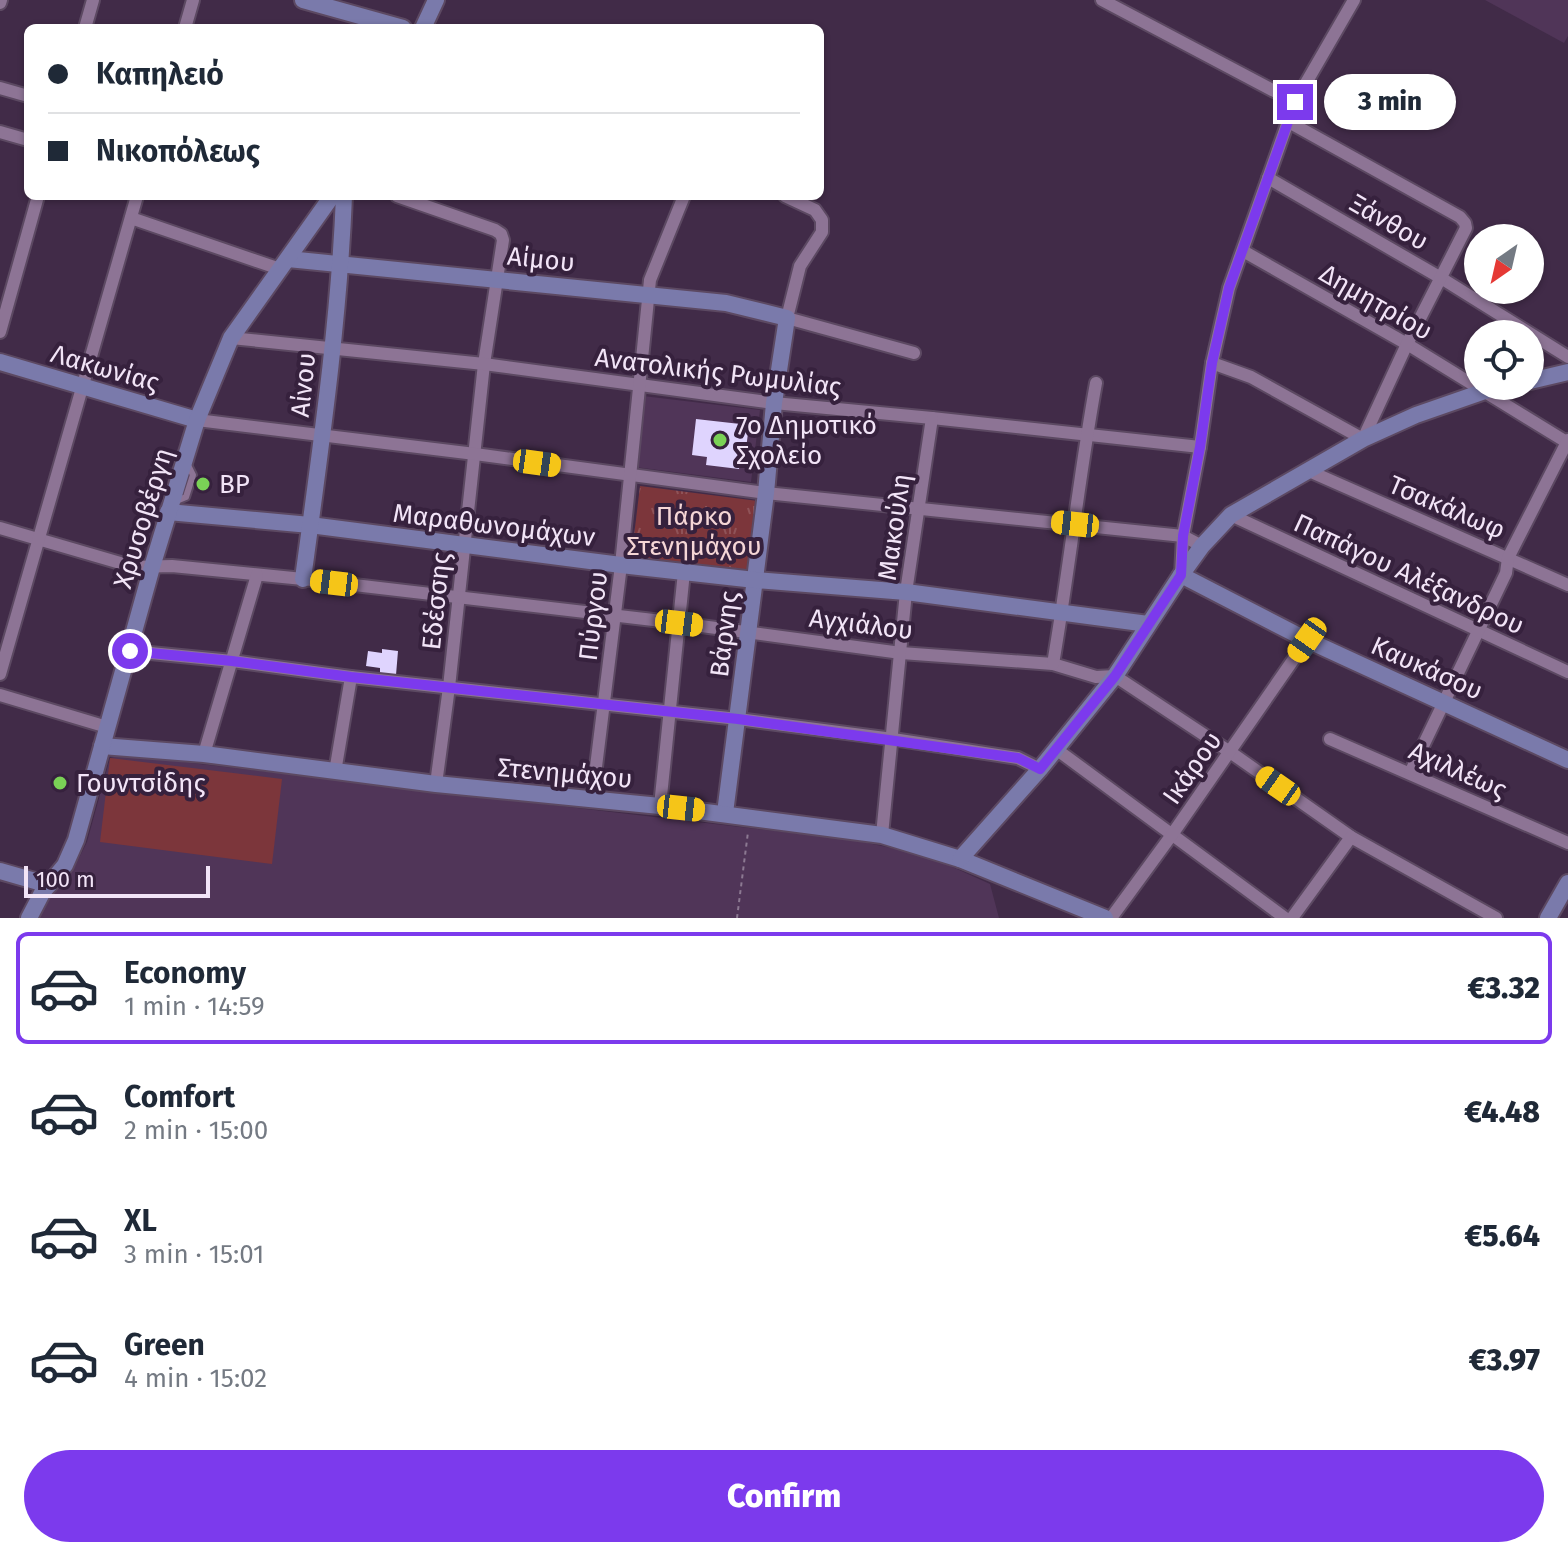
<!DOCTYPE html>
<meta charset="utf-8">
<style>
body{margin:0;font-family:"Fira Sans",sans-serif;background:#f6f6f7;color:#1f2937;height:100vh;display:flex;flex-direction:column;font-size:30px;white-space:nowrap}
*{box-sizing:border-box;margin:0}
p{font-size:26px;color:#747a83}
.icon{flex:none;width:44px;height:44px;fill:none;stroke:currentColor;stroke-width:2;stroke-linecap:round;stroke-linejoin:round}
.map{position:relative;height:918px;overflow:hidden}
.details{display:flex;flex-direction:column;background:#fff;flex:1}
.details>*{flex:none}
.top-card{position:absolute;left:24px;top:24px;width:800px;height:176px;border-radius:12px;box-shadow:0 2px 6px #0004;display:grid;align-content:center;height:176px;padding:0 24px;background:#fff}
.needle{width:52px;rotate:214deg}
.tools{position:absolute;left:1464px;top:224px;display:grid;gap:16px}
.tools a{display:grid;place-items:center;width:80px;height:80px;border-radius:50%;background:#fff;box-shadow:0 2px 6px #0004;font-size:40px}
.scale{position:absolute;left:24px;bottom:20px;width:186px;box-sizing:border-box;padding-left:8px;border:4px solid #f2e4f7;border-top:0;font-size:22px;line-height:28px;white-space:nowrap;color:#f2e4f7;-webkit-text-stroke:6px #36213d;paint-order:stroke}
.end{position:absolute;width:36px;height:36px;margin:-18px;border:10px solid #7c3aed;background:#fff;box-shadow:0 0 0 4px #fff}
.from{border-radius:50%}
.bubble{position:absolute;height:56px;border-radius:28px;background:#fff;box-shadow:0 2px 6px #0004;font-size:26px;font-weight:800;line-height:56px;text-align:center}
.car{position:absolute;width:24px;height:48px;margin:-24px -12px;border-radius:10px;box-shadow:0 0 6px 2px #0007;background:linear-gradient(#f5c518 24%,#345 0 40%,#f5c518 0 76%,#345 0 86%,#f5c518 0)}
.top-card b{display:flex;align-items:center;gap:28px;height:76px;font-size:30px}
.top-card b+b{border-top:2px solid #e0e1e3}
.top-card i{width:20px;height:20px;background:#1f2937}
ul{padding:14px 0 0;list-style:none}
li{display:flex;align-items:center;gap:24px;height:112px;margin:0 16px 12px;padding:0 8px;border:4px solid transparent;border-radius:12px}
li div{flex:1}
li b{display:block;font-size:30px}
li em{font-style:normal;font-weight:800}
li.selected{border-color:#7c3aed}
li>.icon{width:72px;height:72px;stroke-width:1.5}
.cta{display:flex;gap:16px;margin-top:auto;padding:16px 24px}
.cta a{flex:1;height:92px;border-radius:48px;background:#7c3aed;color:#fff;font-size:32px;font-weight:800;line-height:92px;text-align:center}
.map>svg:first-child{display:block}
.built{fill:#503558}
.park{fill:url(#park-tufts)}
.garden{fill:#7c363b}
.building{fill:#dfd4fe}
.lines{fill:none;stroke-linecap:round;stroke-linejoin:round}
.lane-casing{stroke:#5c4962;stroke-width:10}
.street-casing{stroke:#5c4962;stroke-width:16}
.secondary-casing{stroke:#5c4962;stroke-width:20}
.path{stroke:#8c7992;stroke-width:2;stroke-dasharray:4 4;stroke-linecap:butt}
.lane{stroke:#8d7495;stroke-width:6}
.street{stroke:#8d7495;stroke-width:12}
.secondary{stroke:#7a7aab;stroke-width:16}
.route{stroke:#7c3aed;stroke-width:10}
.poi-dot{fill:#7ad156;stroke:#36213d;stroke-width:3}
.labels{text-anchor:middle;stroke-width:8;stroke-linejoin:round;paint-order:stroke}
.street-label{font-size:26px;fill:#f2e4f7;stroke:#36213d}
.poi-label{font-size:26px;fill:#f2e4f7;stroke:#36213d;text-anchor:start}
.park-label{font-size:26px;fill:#f5d6d6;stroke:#36213d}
</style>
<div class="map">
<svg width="1568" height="918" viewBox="0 0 1568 918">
<defs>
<pattern id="park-tufts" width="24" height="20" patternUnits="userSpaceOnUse" patternTransform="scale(2)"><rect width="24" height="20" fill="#7c363b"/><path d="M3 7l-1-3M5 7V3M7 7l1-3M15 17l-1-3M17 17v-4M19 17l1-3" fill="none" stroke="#8f5358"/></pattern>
</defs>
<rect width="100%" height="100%" fill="#412b48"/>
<g class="built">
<polygon points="1485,0 1568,0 1568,36 1564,43"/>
<polygon points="643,396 760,410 751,482 635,467"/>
<polygon points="122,755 853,840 901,850 946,864 990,884 999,918 40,918 42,902 72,872 87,842 110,758"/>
</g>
<polygon class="park" points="640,486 758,501 748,576 631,561"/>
<polygon class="garden" points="110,758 282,779 272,864 100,842"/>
<g class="building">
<polygon points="696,419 749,425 744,465 740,464 739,469 706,465 707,457 692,455"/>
<polygon points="382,649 398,651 396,675 380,673 380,668 366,666 368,651 382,653"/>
</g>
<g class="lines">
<defs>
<polyline id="lane" points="174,502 186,497 193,475 187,463"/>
<g id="street">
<polyline points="1102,0 1295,102"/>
<polyline points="0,3 1,0"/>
<polyline points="85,28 93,0"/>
<polyline points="185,28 193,0"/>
<polyline points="0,88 28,96"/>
<polyline points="0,132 28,140"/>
<polyline points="1268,178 1441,278 1568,357"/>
<polyline points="397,196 495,230 501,234 503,240 484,364 449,687 436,784"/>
<polyline points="785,196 815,210 822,220 822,232 800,266 787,318 914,353"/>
<polyline points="131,218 280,269"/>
<polyline points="1243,251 1407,344 1568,443"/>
<polyline points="0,332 38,196"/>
<polyline points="231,338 484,364 774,403 932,418 1200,447"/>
<polyline points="1212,363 1251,377 1363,439 1407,344 1466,228 1465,223 1460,217 1287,121"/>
<polyline points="197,420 475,454 766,493 1183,536 1202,546"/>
<polyline points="1309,471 1568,585"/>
<polyline points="1231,515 1568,672"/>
<polyline points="0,528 134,567 172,566 303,579 679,623 901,653 1053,664 1096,677 1115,676 1230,752 1351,837 1496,918"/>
<polyline points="1181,575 1183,536 1200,447 1212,363 1229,288 1295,102 1354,0"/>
<polyline points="130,651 232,661 351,677 738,719 893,739 1018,758 1040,769"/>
<path d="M1053,664C1069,571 1079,476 1096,383"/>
<polyline points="0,674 137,196"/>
<polyline points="0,695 107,727"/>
<polyline points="1330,739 1568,843"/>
<polyline points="1056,749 1285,918"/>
<polyline points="204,754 257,575"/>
<polyline points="335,772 351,677"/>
<polyline points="1410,773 1506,573 1508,558 1568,440"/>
<polyline points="592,799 621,565 650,280 684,196"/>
<polyline points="660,806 684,572"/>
<polyline points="882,835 906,592 932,418"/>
<polyline points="1111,918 1171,836 1307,640"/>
<polyline points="1292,918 1351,837"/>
</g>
<g id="secondary">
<polyline points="303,0 403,28"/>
<polyline points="423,28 436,0"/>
<polyline points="288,259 726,303 787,318 774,403 766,493 725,813"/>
<polyline points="0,362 197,420"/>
<polyline points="1530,381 1568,372"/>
<polyline points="168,512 310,525 621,565 755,580 906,592 1148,624"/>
<polyline points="1181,575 1307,640 1568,760"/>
<path d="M303,579C320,452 339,324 344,196"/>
<polyline points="102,746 204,754 436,784 660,806 882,835 960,859 1105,918"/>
<polyline points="960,859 1040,769 1115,676 1181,575 1202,546 1231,515 1363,439 1416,415 1485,391 1507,386"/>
<polyline points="0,871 49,885"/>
<polyline points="29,918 42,893 65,865 76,840 152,567 197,420 231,338 332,196"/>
<polyline points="1548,918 1568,883"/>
</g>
</defs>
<use href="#lane" class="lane-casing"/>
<use href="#street" class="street-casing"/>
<use href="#secondary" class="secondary-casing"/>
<polyline class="path" points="737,918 748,832"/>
<use href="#lane" class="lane"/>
<use href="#street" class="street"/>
<use href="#secondary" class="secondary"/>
</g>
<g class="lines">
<polyline class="route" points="130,651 232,661 351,677 738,719 1018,758 1040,769 1115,676 1181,575 1183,536 1200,447 1212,363 1229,288 1295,102"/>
</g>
<g class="poi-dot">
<circle cx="720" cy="440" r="8"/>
<circle cx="203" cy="484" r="8"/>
<circle cx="60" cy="783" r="8"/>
</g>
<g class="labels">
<g class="street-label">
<text transform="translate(1389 222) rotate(30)" y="9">Ξάνθου</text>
<text transform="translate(541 259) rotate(6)" y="9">Αίμου</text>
<text transform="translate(1376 302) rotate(30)" y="9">Δημητρίου</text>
<text transform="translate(105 368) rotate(16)" y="9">Λακωνίας</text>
<text transform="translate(718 372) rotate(7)" y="9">Ανατολικής Ρωμυλίας</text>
<text transform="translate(303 385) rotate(-84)" y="9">Αίνου</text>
<text transform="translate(1447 507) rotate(23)" y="9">Τσακάλωφ</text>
<text transform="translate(143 518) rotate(-73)" y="9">Χρυσοβέργη</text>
<text transform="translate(494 525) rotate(7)" y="9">Μαραθωνομάχων</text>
<text transform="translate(894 527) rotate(-82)" y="9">Μακούλη</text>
<text transform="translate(1409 574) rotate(25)" y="9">Παπάγου Αλέξανδρου</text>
<text transform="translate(436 601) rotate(-84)" y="9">Εδέσσης</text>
<text transform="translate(593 616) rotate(-83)" y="9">Πύργου</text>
<text transform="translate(861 624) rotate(7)" y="9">Αγχιάλου</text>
<text transform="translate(724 634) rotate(-83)" y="9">Βάρνης</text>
<text transform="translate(1427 668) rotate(24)" y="9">Καυκάσου</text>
<text transform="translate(1192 768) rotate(-55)" y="9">Ικάρου</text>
<text transform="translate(1458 770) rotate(24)" y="9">Αχιλλέως</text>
<text transform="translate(565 773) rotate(5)" y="9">Στενημάχου</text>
</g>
<g class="poi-label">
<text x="736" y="434">7ο Δημοτικό<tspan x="736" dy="30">Σχολείο</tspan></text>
<text x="219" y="493">BP</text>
<text x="76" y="792">Γουντσίδης</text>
</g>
<g class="park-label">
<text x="694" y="525">Πάρκο<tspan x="694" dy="30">Στενημάχου</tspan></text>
</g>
</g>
</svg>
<div class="tools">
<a><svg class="needle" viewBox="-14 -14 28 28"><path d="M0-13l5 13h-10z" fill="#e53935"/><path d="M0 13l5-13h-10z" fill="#747a83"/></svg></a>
<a><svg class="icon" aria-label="locate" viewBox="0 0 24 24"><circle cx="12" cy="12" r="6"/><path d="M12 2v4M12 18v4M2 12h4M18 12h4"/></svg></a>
</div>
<div class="scale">100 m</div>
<i class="end from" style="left:130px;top:651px"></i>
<i class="end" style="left:1295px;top:102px"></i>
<div class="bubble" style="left:1324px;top:74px;width:132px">3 min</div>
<i class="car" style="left:537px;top:463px;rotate:98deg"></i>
<i class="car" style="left:1075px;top:524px;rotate:276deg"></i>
<i class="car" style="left:334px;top:583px;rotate:277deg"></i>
<i class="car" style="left:679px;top:623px;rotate:97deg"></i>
<i class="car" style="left:1307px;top:640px;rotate:215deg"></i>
<i class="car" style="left:1278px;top:786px;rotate:305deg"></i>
<i class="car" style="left:681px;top:808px;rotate:96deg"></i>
<div class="top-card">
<b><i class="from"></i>Καπηλειό</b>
<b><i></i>Νικοπόλεως</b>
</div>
</div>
<section class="details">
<ul>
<li class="selected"><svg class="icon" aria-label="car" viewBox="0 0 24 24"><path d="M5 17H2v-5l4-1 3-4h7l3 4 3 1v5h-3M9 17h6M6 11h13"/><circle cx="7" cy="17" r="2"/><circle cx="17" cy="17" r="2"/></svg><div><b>Economy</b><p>1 min · 14:59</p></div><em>€3.32</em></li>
<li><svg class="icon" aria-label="car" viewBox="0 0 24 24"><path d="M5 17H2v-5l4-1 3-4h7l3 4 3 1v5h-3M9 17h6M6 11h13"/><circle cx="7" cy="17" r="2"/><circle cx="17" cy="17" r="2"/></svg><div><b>Comfort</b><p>2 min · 15:00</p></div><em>€4.48</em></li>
<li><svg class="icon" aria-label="car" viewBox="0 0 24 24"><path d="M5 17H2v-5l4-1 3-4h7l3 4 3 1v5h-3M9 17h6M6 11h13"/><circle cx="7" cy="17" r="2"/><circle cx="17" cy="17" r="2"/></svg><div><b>XL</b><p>3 min · 15:01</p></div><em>€5.64</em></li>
<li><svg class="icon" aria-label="car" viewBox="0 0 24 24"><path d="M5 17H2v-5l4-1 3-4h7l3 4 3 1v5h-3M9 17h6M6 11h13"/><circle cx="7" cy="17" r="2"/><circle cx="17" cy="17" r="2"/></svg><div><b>Green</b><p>4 min · 15:02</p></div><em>€3.97</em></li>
</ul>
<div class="cta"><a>Confirm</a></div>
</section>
